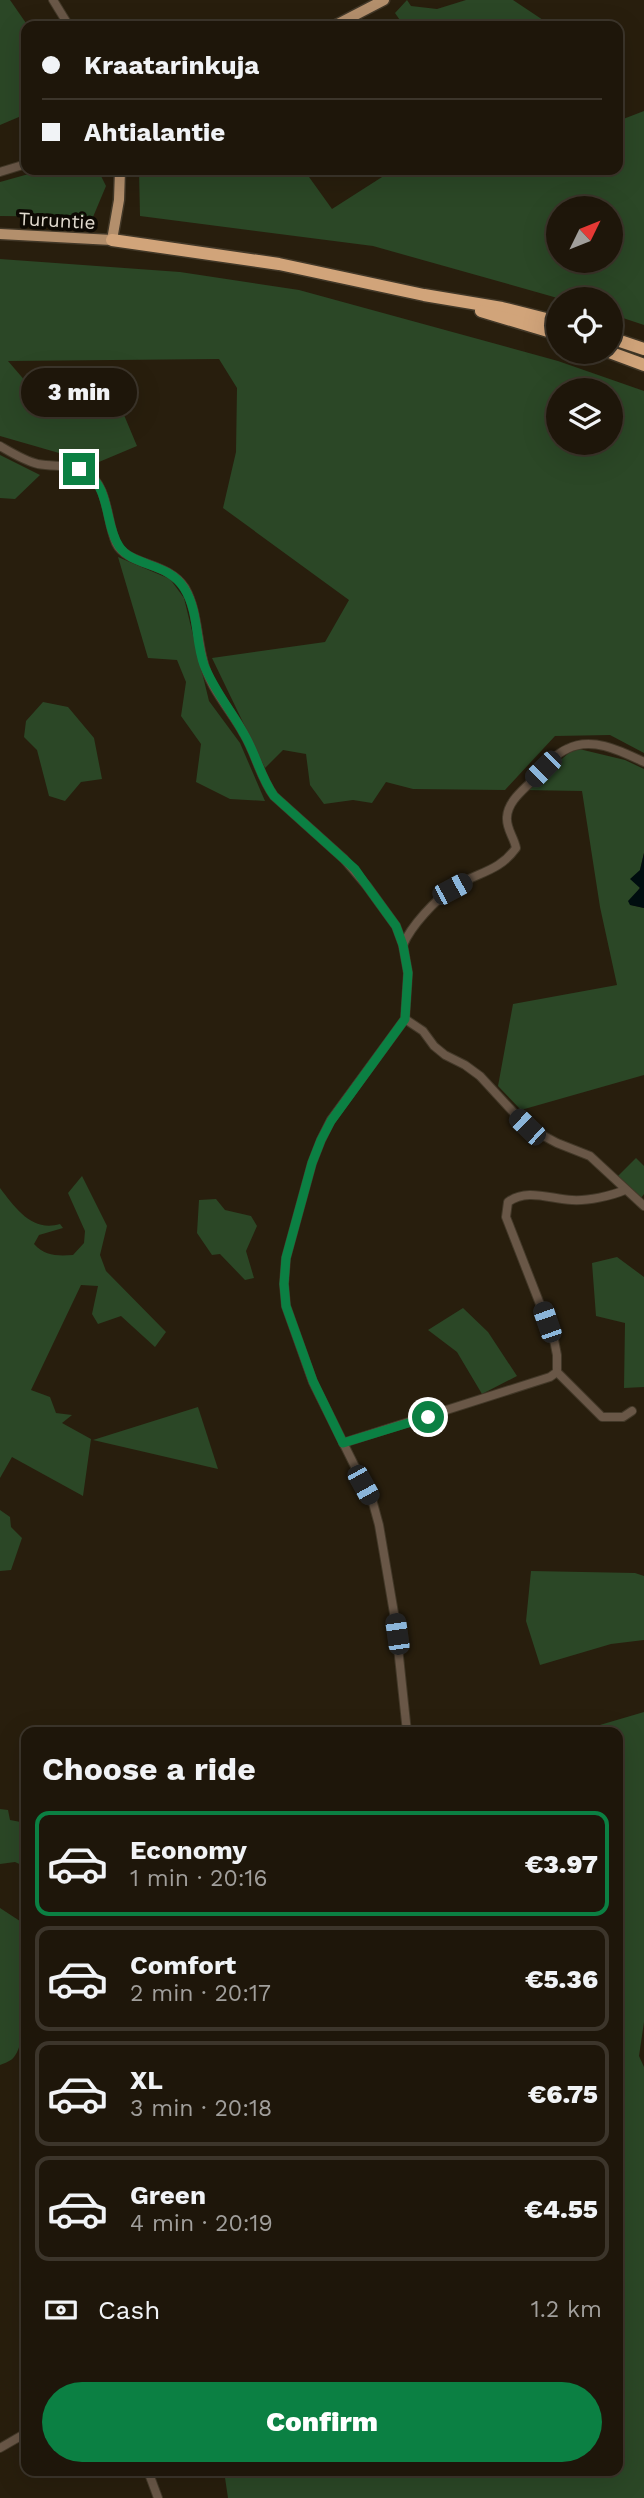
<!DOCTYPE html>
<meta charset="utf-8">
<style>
body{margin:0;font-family:"Work Sans",sans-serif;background:#261f13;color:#f1f3f6;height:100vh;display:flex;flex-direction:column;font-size:26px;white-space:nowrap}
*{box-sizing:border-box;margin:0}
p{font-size:23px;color:#a19f9c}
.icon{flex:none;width:38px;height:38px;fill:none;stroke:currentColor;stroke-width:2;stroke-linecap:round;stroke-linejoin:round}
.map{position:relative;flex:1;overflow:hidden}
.details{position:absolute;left:21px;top:1727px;width:602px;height:749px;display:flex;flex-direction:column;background:#1e160a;border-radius:14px;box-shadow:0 7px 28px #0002,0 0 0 2px #3c352b}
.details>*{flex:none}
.top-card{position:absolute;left:21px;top:21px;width:602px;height:154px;border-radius:14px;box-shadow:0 7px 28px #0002,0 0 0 2px #3c352b;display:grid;align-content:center;height:154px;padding:0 21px;background:#1e160a}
.needle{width:46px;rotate:47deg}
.fabs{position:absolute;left:546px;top:196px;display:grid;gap:14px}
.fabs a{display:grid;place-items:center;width:77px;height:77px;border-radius:50%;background:#1e160a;box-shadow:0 7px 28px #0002,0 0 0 2px #3c352b;font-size:35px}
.end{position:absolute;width:32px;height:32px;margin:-16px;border:9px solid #0b8043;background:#fff;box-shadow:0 0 0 4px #fff}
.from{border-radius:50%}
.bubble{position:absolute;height:49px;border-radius:24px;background:#1e160a;box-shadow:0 7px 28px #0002,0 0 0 2px #3c352b;font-size:23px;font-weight:800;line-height:49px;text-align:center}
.car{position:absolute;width:21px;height:42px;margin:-21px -10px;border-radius:9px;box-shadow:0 0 5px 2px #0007;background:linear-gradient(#222 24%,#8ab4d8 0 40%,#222 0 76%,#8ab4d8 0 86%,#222 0)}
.top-card b{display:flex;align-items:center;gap:24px;height:66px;font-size:26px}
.top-card b+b{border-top:2px solid #3c352b}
.top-card i{width:18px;height:18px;background:#f1f3f6}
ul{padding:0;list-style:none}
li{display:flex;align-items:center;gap:21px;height:105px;margin:0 14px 10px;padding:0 7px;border:4px solid #3c352b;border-radius:14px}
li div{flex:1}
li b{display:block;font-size:26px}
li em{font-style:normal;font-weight:800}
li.active{border-color:#0b8043}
li>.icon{width:63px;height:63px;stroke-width:1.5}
h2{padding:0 21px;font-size:32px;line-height:84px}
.pay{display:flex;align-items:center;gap:18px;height:77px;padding:0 21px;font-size:26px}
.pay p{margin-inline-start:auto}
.primary-button{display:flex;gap:14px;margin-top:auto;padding:14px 21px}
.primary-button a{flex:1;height:80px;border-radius:42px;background:#0b8043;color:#fff;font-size:28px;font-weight:800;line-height:80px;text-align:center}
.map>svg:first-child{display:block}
.green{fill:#2b4726;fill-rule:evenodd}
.water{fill:#000d0f}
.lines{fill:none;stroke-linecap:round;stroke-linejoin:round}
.minor-casing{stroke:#423828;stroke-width:10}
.major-casing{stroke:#423828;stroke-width:13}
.highway-casing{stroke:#423828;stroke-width:15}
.minor{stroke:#695747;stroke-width:8}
.major{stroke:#b38f6c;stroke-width:10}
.highway{stroke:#d1a47a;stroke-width:12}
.route{stroke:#0b8043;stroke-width:9}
.labels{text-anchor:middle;stroke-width:7;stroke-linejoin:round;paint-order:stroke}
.street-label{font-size:19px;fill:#e2dbd0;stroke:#0d0903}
</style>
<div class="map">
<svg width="644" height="2498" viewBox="0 0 644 2498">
<rect width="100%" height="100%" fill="#281e0d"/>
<g class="green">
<polygon points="0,0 10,0 28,26 26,78 21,102 26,107 26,114 0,125"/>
<polygon points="407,0 411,6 437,9 466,0 513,0 543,20 543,26 404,26 395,13"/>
<path d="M644,111V325L611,314V299H561L373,246L140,216L139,170H304L332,209L393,170H618V121ZM558,208H611V261H558Z"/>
<polygon points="43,170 98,170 106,186 93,217 0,216 0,182"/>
<path d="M0,259L180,272L299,290L558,361L644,391V753L610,735L555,736L505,790L413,789L386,782L372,803L353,800L324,804L310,785L306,754L283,750L265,768L212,658L325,642L349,600L223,508L236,452L237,388L219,359L8,361L52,412L124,415L137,446L87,467L59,453L0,436ZM558,390H611V443H558Z"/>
<polygon points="0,455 40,475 15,499 0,498"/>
<polygon points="118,557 170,579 184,598 209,701 240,743 265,801 230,799 196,782 201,744 181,716 186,682 177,660 148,658"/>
<polygon points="43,702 68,707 94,738 102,779 81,782 65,801 49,796 37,750 24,737 26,721"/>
<polygon points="575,748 625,760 644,769 644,853 640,870 640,887 631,905 644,908 644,1075 521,1110 498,1086 513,1004 617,985 600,907 582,791 524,790"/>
<polygon points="636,1158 644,1166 644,1194 641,1198 618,1176"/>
<path d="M82,1176L107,1226L100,1255L106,1271L166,1332L155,1347L121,1316L98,1324L92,1314L98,1286L81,1285L31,1390L50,1397L56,1413L72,1415L62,1423L91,1439L83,1496L12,1457L0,1478V1188C16,1209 32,1232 60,1224L63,1228L39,1235L34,1244C45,1256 57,1256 73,1255L84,1243L85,1231L68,1193Z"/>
<polygon points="216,1199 225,1210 251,1216 257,1226 246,1251 254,1278 245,1280 220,1254 212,1255 197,1233 199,1200"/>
<polygon points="617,1257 644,1277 644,1387 624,1388 625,1323 596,1316 592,1263"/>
<polygon points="463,1308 488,1332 517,1376 482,1394 457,1352 428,1330"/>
<polygon points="198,1407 218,1469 93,1440"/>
<polygon points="0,1510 10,1517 11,1527 22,1538 11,1570 0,1571"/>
<polygon points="531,1571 635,1573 644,1576 644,1640 611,1644 540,1665 526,1621"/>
<polygon points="644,1712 644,2022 639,2056 644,2067 644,2498 228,2498 224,2471 618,2471 618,1732 576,1732"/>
<polygon points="0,1809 8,1810 10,1820 26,1823 26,1867 15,1862 0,1864"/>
<path d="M0,1908L26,1925C26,1952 30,2038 14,2057C11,2061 5,2063 0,2065Z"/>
</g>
<polygon class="water" points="644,853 644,908 630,905 628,901 640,888 630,879 640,870"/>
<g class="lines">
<defs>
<g id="minor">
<polyline points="53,0 69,26"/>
<polyline points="0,172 26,164"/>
<path d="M0,446C12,453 25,461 38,464C53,467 73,464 85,471C109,485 106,520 116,543C127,566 168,561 185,588C197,609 197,637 203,660C209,688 231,710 244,734C256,754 260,777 274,796L344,859L367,886L396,926L403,945L408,973L405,1019L331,1120L321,1140L312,1163L286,1258L284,1284L286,1306L313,1382L373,1503L379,1525L395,1619L407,1732"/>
<path d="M403,945C411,926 435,900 453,888C476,872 498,873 516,848C514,837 506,829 507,817C508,802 521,792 531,782C542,771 553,755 567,749C592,736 621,751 644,762"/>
<polyline points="405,1019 423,1031 434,1046 445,1055 465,1065 480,1076 527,1127 557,1143 590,1156 644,1206"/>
<path d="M625,1190C611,1196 588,1201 572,1200C550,1199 527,1188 508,1202L506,1217L554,1340L557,1355V1372L602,1417H623L632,1411"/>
<polyline points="343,1443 550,1377 557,1372"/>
<polyline points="0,2448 26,2433"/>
<polyline points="148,2471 158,2498"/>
</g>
<g id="major">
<polyline points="334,26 384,0"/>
<polyline points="0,234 112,240 119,200 120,170"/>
</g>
<g id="highway">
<polyline points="112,240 279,264 424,295 502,308 558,322"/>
<polyline points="481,311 558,334"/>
<polyline points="611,338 644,349"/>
<polyline points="609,352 644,365"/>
</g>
</defs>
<use href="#minor" class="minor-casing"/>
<use href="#major" class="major-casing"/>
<use href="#highway" class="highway-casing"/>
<use href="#minor" class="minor"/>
<use href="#major" class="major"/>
<use href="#highway" class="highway"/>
</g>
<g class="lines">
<path class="route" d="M79,469C112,482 103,522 119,546C132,567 168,562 184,588C199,611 195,641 204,665C214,690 231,710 244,734C256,754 260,776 274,796L355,869L367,886L396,926L403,945L408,973L405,1019L331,1121L321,1140L312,1163L286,1258L284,1284L286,1306L313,1381L343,1443L428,1417"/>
</g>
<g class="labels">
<g class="street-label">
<text transform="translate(57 220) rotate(3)" y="7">Turuntie</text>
</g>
</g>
</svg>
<div class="fabs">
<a><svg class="needle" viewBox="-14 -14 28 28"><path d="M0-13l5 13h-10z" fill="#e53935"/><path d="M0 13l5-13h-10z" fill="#a19f9c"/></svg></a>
<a><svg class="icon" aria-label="locate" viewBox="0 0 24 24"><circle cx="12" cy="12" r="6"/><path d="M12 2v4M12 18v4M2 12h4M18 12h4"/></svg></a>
<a><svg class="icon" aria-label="layers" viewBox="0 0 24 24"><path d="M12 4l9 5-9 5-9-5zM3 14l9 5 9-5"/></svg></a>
</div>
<i class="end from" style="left:428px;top:1417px"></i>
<i class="end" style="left:79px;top:469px"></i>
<div class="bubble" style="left:21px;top:368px;width:116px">3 min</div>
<i class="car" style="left:543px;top:769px;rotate:225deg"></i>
<i class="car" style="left:452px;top:889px;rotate:62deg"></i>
<i class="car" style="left:527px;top:1127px;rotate:314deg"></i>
<i class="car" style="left:547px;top:1322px;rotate:341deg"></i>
<i class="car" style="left:363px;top:1485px;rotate:151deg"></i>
<i class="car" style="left:397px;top:1634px;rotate:352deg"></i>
<div class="top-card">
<b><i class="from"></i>Kraatarinkuja</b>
<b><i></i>Ahtialantie</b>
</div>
<section class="details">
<h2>Choose a ride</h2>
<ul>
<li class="active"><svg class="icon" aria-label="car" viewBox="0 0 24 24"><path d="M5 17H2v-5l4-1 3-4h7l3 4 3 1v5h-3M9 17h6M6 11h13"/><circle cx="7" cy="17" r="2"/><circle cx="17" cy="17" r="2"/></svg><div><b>Economy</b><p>1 min · 20:16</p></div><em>€3.97</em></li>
<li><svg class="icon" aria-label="car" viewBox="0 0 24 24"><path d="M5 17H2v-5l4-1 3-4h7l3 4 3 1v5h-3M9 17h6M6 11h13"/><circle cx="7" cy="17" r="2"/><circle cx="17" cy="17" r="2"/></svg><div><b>Comfort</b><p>2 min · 20:17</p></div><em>€5.36</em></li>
<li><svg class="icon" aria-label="car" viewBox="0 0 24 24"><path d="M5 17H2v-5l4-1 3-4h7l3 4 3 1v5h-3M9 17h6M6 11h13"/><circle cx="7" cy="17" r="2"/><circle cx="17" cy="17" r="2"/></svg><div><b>XL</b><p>3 min · 20:18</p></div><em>€6.75</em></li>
<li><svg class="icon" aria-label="car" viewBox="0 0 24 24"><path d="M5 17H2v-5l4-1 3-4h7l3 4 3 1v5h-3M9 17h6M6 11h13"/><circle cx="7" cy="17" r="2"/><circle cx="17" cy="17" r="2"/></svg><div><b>Green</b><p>4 min · 20:19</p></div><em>€4.55</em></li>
</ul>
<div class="pay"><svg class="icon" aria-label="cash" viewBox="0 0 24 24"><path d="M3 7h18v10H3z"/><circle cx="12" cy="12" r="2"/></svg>Cash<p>1.2 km</p></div>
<div class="primary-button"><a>Confirm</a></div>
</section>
</div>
